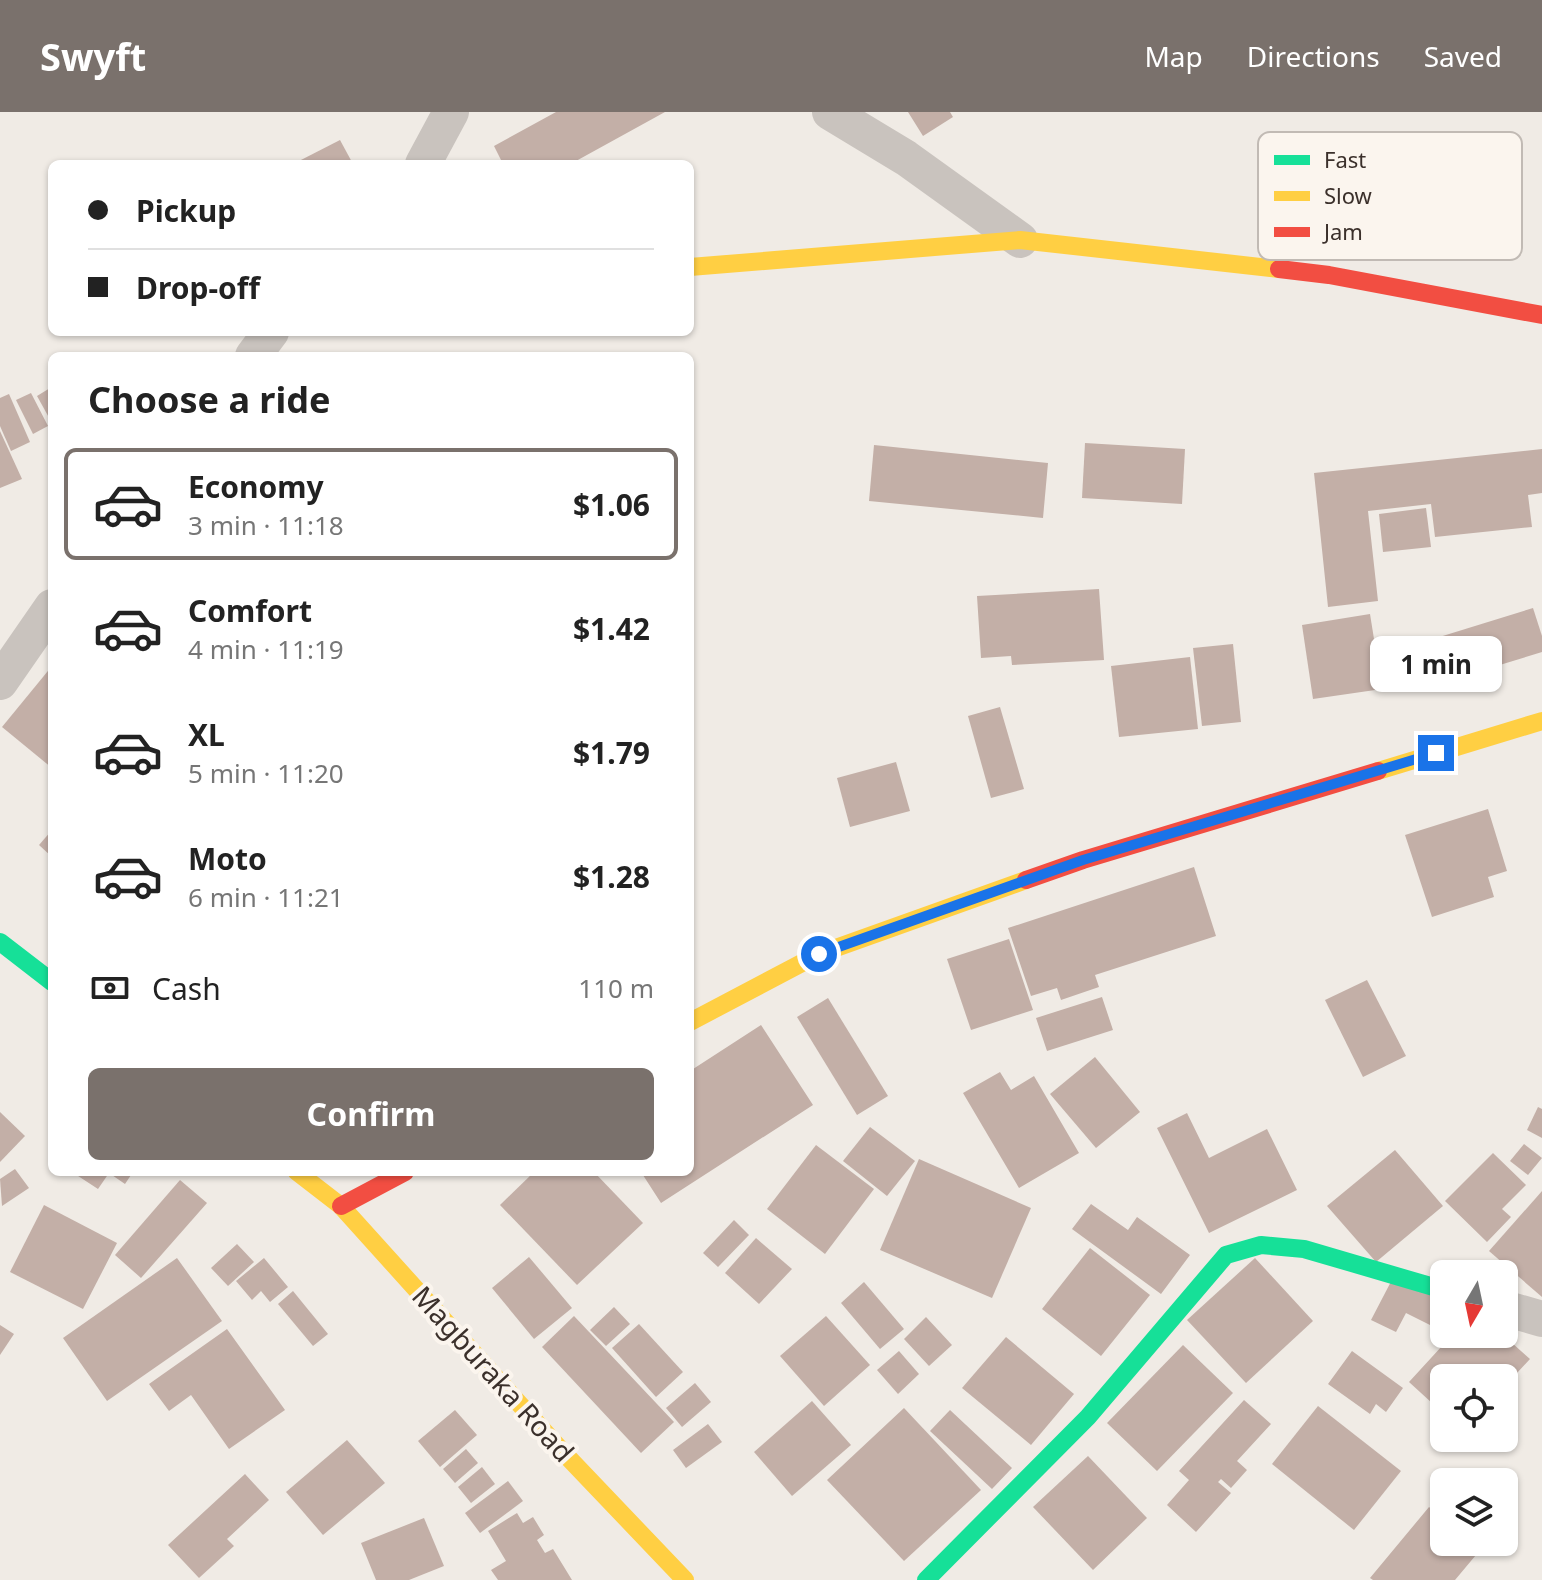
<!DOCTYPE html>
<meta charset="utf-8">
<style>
body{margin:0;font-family:"Noto Sans",sans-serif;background:#f2f2f2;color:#222;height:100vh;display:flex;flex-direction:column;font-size:30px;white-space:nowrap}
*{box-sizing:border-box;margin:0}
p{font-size:26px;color:#767676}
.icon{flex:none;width:44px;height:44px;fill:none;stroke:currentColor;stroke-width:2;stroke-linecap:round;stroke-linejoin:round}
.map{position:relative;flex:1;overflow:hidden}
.sheet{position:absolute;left:48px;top:240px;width:646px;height:824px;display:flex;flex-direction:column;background:#fff;border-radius:12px;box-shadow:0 2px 6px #0004}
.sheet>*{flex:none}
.banner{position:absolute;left:48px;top:48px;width:646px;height:176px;border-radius:12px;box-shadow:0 2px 6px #0004;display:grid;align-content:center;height:176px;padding:0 40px;background:#fff}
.needle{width:52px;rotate:189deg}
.buttons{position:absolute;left:1430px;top:1148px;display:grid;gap:16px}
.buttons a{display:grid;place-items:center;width:88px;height:88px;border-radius:12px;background:#fff;box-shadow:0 2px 6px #0004;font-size:40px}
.end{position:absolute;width:36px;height:36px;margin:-18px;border:10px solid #1a73e8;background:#fff;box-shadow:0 0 0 4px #fff}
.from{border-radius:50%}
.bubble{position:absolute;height:56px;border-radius:12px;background:#fff;box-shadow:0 2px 6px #0004;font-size:26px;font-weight:700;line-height:56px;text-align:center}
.banner b{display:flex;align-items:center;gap:28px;height:76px;font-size:30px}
.banner b+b{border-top:2px solid #e0e0e0}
.banner i{width:20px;height:20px;background:#222}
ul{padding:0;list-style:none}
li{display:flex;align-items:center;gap:24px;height:112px;margin:0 16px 12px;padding:0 24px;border:4px solid transparent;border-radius:12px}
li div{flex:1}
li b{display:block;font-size:30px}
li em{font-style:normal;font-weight:700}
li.on{border-color:#7a716c}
li>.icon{width:72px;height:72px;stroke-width:1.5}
h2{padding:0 40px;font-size:36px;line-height:96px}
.pay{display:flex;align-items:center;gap:20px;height:88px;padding:0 40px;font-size:30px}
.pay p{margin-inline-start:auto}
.button{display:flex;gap:16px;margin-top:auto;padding:16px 40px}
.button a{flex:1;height:92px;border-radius:12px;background:#7a716c;color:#fff;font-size:32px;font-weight:700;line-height:92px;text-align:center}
header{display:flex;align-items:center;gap:48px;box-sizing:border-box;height:112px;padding:0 40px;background:#7a716c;color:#fff}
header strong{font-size:38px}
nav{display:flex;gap:44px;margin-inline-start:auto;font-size:28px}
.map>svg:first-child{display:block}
.building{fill:#c3afa7}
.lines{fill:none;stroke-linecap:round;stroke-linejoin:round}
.street{stroke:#c9c3be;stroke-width:36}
.fast{stroke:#16e098;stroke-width:18}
.slow{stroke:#ffcf43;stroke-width:18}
.jam{stroke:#f24e42;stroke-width:18}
.route{stroke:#1a73e8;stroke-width:10}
.labels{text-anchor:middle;stroke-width:8;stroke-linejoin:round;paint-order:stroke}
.street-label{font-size:28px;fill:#3b302b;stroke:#fbf5ee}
.key{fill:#fbf5ee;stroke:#c1bab4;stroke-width:2}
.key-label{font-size:22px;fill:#3b302b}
</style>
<header>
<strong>Swyft</strong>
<nav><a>Map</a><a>Directions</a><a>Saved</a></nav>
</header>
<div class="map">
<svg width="1542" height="1468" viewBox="0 0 1542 1468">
<rect width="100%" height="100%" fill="#f0ebe5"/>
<g class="building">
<polygon points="556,0 665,0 576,49 578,52 503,52 494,34"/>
<polygon points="908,0 950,0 953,5 923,24"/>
<polygon points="340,28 353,52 300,52 299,49"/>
<polygon points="50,276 52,279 52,311 37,284"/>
<polygon points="31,281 48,314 33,322 16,288"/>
<polygon points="9,282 30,330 11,339 0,314 0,286"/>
<polygon points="0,319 22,367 0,376"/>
<polygon points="1085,331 1185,337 1182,392 1082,386"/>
<polygon points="874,333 1048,351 1043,406 869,389"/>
<polygon points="1542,337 1542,381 1528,383 1532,415 1435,425 1431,392 1368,399 1378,489 1328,495 1314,361"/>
<polygon points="1426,396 1431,435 1383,440 1379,402"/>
<polygon points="1099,477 1104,548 1012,553 1011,544 981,546 977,484"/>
<polygon points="1533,496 1542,524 1542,540 1421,577 1407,535"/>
<polygon points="1370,502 1382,577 1313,587 1302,513"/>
<polygon points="1233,532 1241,610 1202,614 1193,536"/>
<polygon points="1190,545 1198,617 1119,625 1111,554"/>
<polygon points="52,554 52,656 2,615"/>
<polygon points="1000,595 1024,677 991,686 968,604"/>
<polygon points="896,650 910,699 850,715 837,666"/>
<polygon points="1488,697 1507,759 1488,765 1494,785 1432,805 1405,723"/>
<polygon points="52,718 52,745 39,733"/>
<polygon points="1194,755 1216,824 1095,863 1099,875 1061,888 1057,876 1031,884 1008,816"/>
<polygon points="1009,827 1033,898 971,918 947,847"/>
<polygon points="1367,868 1406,944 1363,965 1325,888"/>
<polygon points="1102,885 1113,918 1047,939 1036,906"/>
<polygon points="828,886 888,984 857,1003 797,905"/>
<polygon points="761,913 813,993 661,1091 641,1060 690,1060 690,959"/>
<polygon points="1095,945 1140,1000 1096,1036 1050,982"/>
<polygon points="1000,960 1011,978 1034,964 1079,1041 1019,1076 963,981"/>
<polygon points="1538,995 1542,997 1542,1026 1527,1018"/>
<polygon points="0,1000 25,1024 0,1050"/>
<polygon points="1187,1001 1209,1046 1267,1017 1297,1078 1209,1121 1157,1016"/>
<polygon points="870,1015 915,1049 887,1084 843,1049"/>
<polygon points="1524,1032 1542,1046 1528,1063 1510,1049"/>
<polygon points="816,1033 874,1077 825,1142 767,1097"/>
<polygon points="1395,1038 1443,1094 1376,1150 1327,1094"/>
<polygon points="1493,1041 1526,1073 1502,1097 1511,1105 1487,1130 1445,1089"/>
<polygon points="919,1047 1031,1096 992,1186 880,1138"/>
<polygon points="15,1057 29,1076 2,1094 0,1067"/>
<polygon points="72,1060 133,1060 125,1072 109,1061 98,1077"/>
<polygon points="534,1060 594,1060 643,1111 577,1173 500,1093"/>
<polygon points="180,1068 207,1091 141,1166 115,1143"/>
<polygon points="1542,1079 1542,1185 1489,1139"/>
<polygon points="1091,1092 1128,1118 1137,1105 1190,1143 1161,1182 1072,1117"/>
<polygon points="44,1093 117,1131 83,1197 10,1160"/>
<polygon points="734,1108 749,1123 718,1155 703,1141"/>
<polygon points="756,1126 792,1157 759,1192 725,1161"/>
<polygon points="237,1132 254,1150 228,1174 211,1156"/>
<polygon points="1090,1136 1150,1183 1101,1244 1042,1197"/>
<polygon points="529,1145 572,1196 534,1227 492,1176"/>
<polygon points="177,1146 222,1209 107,1289 63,1226"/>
<polygon points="264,1146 288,1175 270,1190 261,1179 252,1188 236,1169"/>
<polygon points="1255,1146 1313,1209 1246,1271 1187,1208"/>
<polygon points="1396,1160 1444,1190 1432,1214 1406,1201 1396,1220 1371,1208"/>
<polygon points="864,1170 904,1217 880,1237 841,1191"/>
<polygon points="293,1179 328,1222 313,1234 278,1192"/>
<polygon points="614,1195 630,1212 606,1234 590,1218"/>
<polygon points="574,1204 674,1310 641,1341 542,1235"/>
<polygon points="826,1204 870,1253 824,1294 780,1244"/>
<polygon points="926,1205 952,1233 929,1254 904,1227"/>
<polygon points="639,1212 683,1260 656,1285 612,1236"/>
<polygon points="0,1213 14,1222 0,1243"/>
<polygon points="227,1217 285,1298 229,1337 191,1283 169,1299 149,1272"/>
<polygon points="1453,1222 1502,1222 1530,1247 1504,1275 1504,1266 1444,1266 1444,1302 1409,1270"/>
<polygon points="1006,1225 1074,1282 1031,1333 962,1276"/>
<polygon points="1183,1233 1233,1281 1157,1359 1107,1311"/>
<polygon points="899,1239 919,1262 898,1282 877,1258"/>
<polygon points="1352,1239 1403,1276 1386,1300 1376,1292 1370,1302 1328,1272"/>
<polygon points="695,1271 711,1290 682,1315 666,1296"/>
<polygon points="1244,1288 1271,1312 1237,1349 1247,1358 1231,1376 1221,1367 1218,1370 1231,1381 1196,1420 1167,1393 1189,1368 1179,1359"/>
<polygon points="812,1289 851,1333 792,1384 754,1340"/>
<polygon points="1318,1294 1401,1359 1354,1418 1272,1352"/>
<polygon points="904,1296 981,1378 904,1449 827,1368"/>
<polygon points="455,1298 477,1323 440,1355 418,1329"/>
<polygon points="950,1298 1012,1356 992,1377 930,1319"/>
<polygon points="708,1312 722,1330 686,1356 673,1338"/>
<polygon points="347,1328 385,1371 323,1423 286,1380"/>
<polygon points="466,1337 478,1351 455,1371 443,1357"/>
<polygon points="1088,1344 1147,1406 1093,1458 1033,1395"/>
<polygon points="482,1355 495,1372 471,1391 458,1375"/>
<polygon points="245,1362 269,1388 227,1427 234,1434 199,1466 168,1433"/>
<polygon points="508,1369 523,1389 480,1421 465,1401"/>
<polygon points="1429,1395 1444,1407 1444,1430 1472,1430 1481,1437 1455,1468 1373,1468 1370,1466"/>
<polygon points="517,1401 523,1411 533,1405 544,1423 537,1428 545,1441 553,1437 572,1468 498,1468 491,1458 506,1449 488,1419"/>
<polygon points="424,1406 444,1454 409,1468 376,1468 361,1431"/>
</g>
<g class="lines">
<g class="street">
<polyline points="830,0 906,46 1020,128"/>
<polyline points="423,52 451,0"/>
<polyline points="253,244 271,220"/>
<polyline points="0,570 52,495"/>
<polyline points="1504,1196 1542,1207"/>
</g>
<g class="fast">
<polyline points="0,830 52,870"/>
<polyline points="926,1468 1088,1305 1226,1143 1261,1133 1304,1137 1444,1178"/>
</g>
<g class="slow">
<polyline points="690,155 1020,128 1279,157"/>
<polyline points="1378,659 1542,609"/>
<polyline points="690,910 819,842 1026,768"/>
<polyline points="297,1060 341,1094 561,1338 685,1468"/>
</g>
<g class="jam">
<polyline points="1279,157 1329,163 1542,203"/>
<polyline points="1026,768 1083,748 1378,659"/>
<polyline points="341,1094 405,1060"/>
</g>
</g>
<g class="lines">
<polyline class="route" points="819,842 1083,748 1436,641"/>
</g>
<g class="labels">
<g class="street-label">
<text transform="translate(493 1262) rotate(48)" y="10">Magburaka Road</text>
</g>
</g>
<rect x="1258" y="20" width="264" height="128" rx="12" class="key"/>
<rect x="1274" y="43" width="36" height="10" fill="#16e098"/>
<rect x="1274" y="79" width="36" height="10" fill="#ffcf43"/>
<rect x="1274" y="115" width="36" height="10" fill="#f24e42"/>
<g class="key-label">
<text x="1324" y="56">Fast</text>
<text x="1324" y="92">Slow</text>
<text x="1324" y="128">Jam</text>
</g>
</svg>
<div class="buttons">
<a><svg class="needle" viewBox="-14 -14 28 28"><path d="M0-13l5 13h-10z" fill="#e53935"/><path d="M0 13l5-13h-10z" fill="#767676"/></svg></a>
<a><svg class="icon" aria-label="locate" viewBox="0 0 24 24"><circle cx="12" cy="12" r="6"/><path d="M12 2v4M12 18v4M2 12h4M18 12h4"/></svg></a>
<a><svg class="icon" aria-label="layers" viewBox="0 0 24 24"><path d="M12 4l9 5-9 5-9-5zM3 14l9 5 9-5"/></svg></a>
</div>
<i class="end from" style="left:819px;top:842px"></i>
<i class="end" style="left:1436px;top:641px"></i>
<div class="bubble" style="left:1370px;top:524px;width:132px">1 min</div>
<div class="banner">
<b><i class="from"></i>Pickup</b>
<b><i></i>Drop-off</b>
</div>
<section class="sheet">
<h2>Choose a ride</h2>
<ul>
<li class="on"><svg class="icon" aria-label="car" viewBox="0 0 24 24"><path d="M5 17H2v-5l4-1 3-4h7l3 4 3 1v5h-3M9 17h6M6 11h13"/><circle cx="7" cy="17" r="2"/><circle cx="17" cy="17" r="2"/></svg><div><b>Economy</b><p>3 min · 11:18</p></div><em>$1.06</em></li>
<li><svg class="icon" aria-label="car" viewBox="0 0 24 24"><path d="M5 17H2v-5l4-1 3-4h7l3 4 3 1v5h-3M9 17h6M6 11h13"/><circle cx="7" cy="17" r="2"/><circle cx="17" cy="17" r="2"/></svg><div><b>Comfort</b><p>4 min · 11:19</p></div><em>$1.42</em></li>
<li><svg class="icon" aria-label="car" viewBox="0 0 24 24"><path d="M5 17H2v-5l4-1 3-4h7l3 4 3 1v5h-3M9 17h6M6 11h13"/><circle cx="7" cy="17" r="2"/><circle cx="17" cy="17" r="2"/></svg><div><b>XL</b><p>5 min · 11:20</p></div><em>$1.79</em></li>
<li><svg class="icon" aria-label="car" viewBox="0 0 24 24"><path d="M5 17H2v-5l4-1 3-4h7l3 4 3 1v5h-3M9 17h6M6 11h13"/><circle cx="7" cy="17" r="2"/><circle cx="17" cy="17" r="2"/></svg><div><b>Moto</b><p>6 min · 11:21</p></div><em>$1.28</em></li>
</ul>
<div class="pay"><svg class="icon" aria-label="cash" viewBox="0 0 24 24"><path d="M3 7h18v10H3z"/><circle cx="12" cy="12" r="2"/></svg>Cash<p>110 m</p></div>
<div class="button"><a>Confirm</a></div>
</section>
</div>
